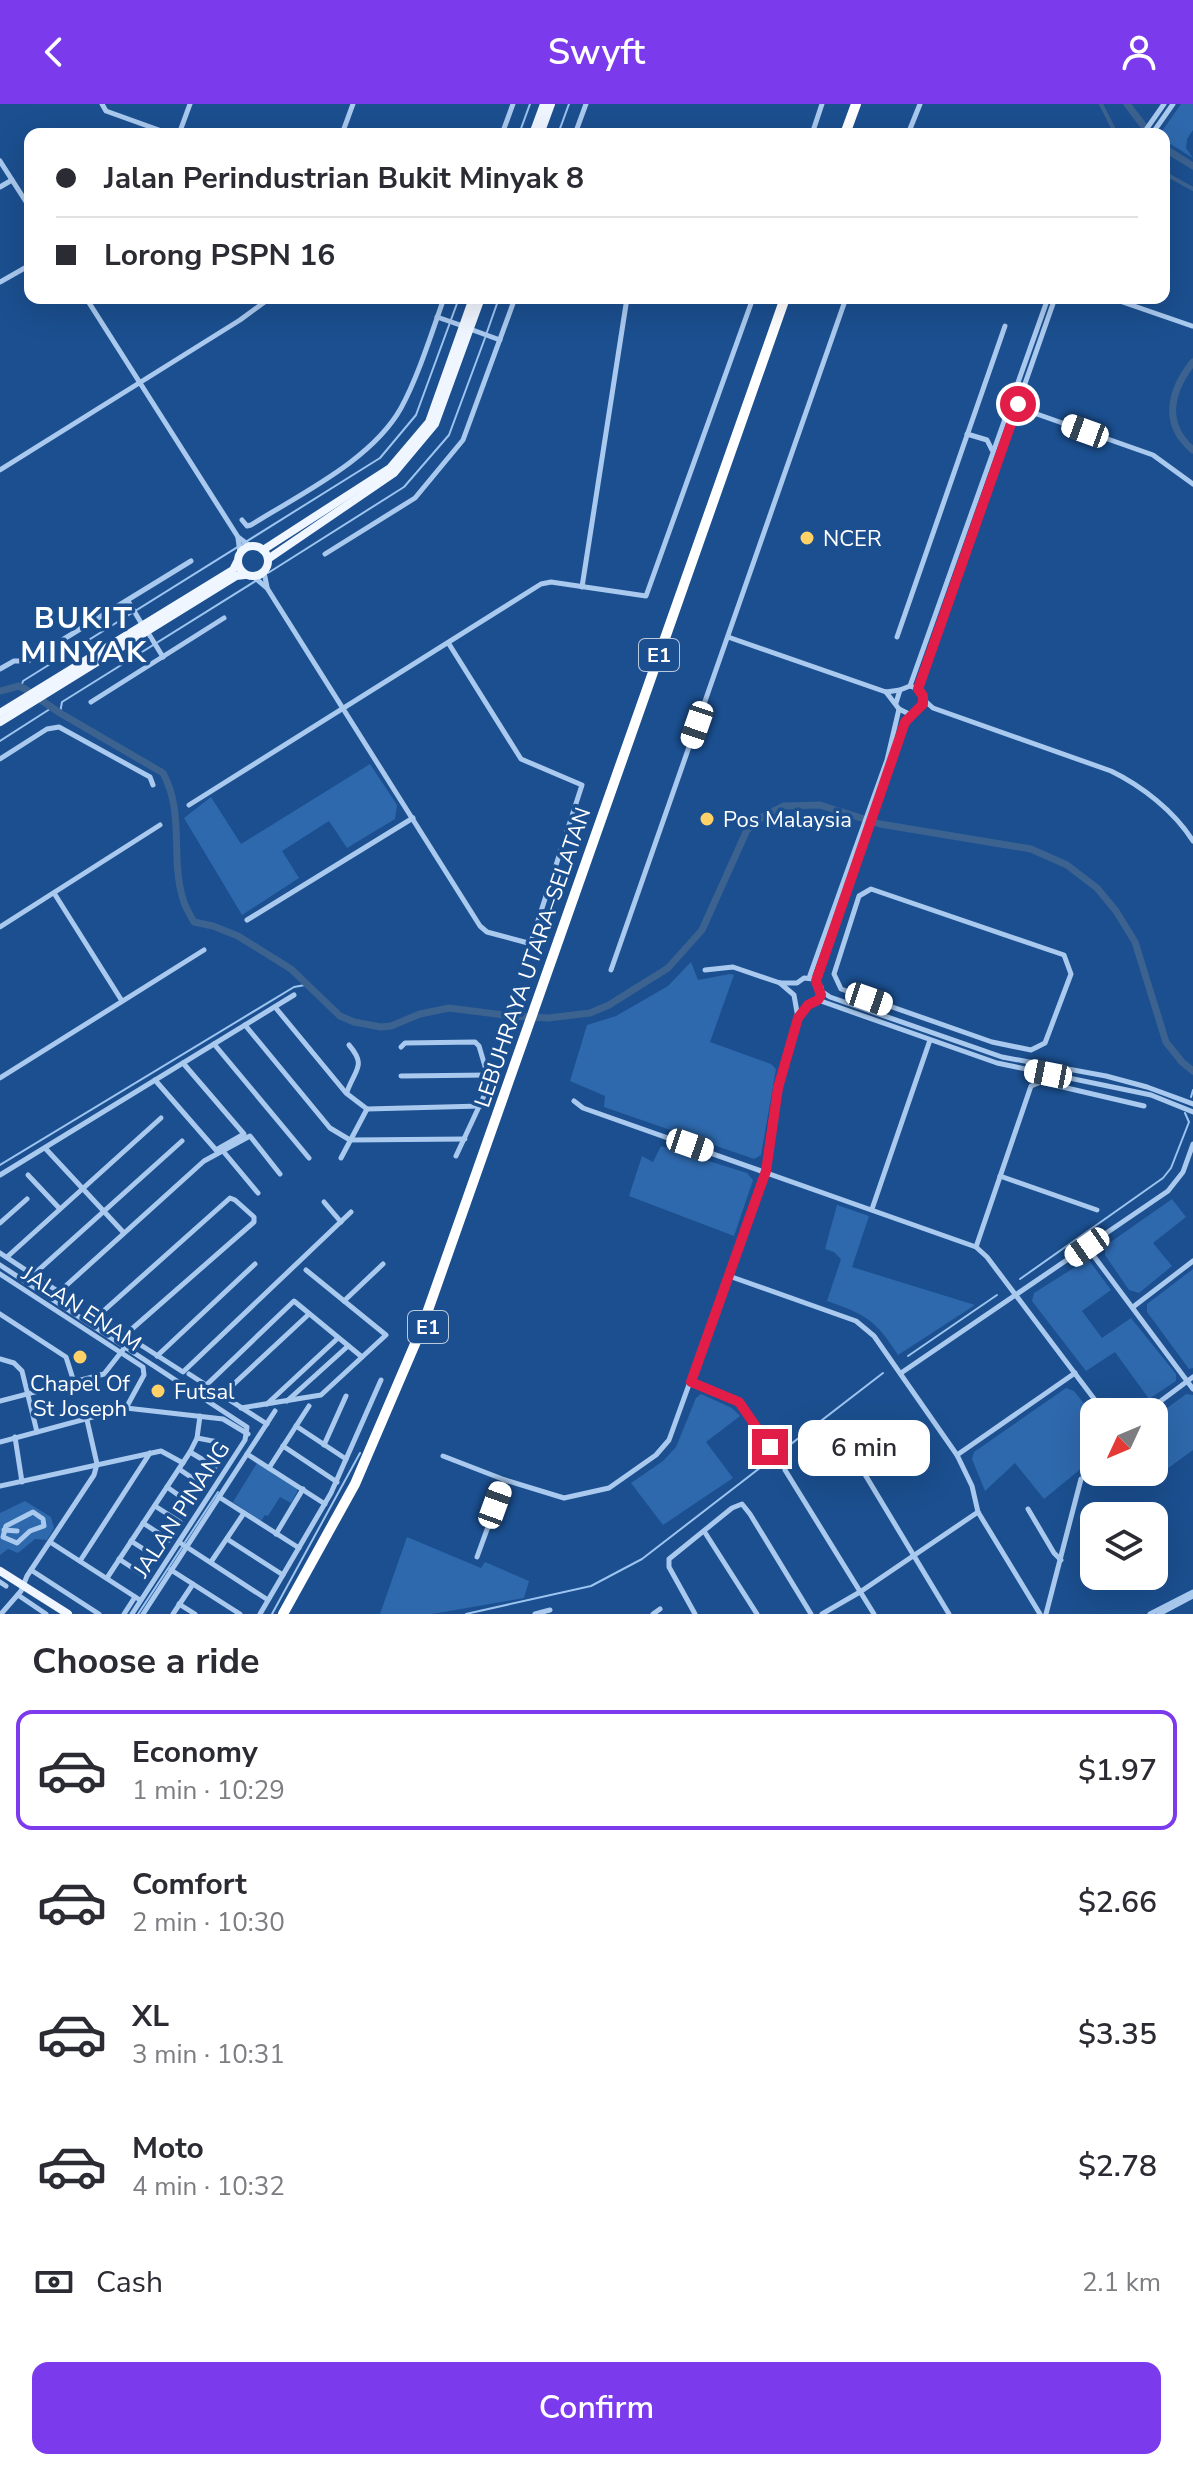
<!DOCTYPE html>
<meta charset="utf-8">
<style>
body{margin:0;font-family:"Nunito Sans",sans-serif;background:#f7f7f7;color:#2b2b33;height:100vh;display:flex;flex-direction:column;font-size:30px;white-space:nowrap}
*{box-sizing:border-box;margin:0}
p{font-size:26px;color:#7c7c81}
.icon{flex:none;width:44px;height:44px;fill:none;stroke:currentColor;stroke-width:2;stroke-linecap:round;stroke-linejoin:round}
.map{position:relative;height:1510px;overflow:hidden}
.panel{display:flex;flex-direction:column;background:#fff;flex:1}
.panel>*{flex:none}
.guide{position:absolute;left:24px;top:24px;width:1146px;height:176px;border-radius:16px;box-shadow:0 8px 32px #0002;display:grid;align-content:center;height:176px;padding:0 32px;background:#fff}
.needle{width:52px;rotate:226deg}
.tools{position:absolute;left:1080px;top:1294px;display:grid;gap:16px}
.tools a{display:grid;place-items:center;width:88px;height:88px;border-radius:16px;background:#fff;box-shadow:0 8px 32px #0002;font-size:40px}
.end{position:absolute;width:36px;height:36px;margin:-18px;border:10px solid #e11d48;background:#fff;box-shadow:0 0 0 4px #fff}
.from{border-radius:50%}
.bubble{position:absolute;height:56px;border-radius:16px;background:#fff;box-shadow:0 8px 32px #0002;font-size:26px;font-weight:600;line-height:56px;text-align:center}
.car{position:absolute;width:24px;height:48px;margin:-24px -12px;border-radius:10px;box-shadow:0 0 6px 2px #0007;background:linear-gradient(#fff 24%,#345 0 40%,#fff 0 76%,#345 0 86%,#fff 0)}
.guide b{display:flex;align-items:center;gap:28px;height:76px;font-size:30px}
.guide b+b{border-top:2px solid #e1e1e2}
.guide i{width:20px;height:20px;background:#2b2b33}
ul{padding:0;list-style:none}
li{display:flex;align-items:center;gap:24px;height:120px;margin:0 16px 12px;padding:0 16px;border:4px solid transparent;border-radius:16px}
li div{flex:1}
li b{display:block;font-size:30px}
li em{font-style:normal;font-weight:600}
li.active{border-color:#7c3aed}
li>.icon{width:72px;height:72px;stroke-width:1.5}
h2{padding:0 32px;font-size:36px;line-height:96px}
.pay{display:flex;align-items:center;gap:20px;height:88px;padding:0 32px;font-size:30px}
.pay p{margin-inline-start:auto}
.button{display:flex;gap:16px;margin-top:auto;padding:16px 32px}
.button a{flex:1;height:92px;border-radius:16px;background:#7c3aed;color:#fff;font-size:32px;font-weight:600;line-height:92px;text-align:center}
header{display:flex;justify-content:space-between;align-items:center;height:104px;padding:0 32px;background:#7c3aed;color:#fff;font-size:36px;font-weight:600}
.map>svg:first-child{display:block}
.green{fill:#2e69ad}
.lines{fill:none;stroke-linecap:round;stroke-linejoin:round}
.stream{stroke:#9cc4f0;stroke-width:2}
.canal{stroke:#3c6290;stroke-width:4}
.river{stroke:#3c6290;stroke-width:7}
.minor{stroke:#a9c9ee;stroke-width:5}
.major{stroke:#f0f6ff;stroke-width:8}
.highway{stroke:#fff;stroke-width:10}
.route{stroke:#e11d48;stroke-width:10}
.poi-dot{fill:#ffd166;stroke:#1b4f8f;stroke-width:3}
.labels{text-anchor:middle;stroke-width:7;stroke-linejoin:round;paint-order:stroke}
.shield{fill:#1b4f8f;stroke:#bbcadd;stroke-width:2}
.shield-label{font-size:20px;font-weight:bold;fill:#fff}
.poi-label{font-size:22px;fill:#fff;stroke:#1b4f8f;text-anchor:start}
.street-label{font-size:22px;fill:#fff;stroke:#1b4f8f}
.district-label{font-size:30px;font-weight:bold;letter-spacing:2px;fill:#fff;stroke:#1b4f8f}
</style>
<header><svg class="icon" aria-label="back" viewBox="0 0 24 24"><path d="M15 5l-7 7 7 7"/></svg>Swyft<svg class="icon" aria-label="person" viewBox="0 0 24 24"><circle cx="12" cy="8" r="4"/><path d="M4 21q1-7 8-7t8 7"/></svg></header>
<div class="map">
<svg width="1193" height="1510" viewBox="0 0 1193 1510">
<rect width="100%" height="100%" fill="#1b4f8f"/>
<g class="green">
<polygon points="1181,0 1193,0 1193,26 1187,35 1186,44 1193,54 1164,36 1164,30 1160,30"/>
<polygon points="370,660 397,701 395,715 347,744 329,717 282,747 299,774 242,811 184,714 211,693 241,740"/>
<polygon points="691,858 698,876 730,870 734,871 710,938 771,960 776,965 761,1051 754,1055 604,1003 605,992 570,977 587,921 616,912 668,882"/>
<polygon points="661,1042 747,1069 753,1076 734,1132 629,1092 642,1052 653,1058"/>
<polygon points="1172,1095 1186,1113 1153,1139 1172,1162 1139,1189 1129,1186 1105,1151 1105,1142"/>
<path d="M837,1101L869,1112L852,1163L975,1201L898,1251C875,1215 866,1211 827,1197L841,1155L834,1148L825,1145Z"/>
<polygon points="1088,1155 1111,1186 1082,1207 1102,1234 1131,1214 1176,1270 1176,1277 1149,1295 1115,1248 1086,1267 1032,1197 1034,1189"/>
<polygon points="1193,1165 1193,1264 1189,1265 1147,1208 1147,1200"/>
<polygon points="1066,1284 1074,1287 1094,1312 1094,1354 1044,1395 1015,1359 985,1387 972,1355 974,1348"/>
<polygon points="701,1290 732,1304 740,1312 706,1338 733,1374 663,1421 631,1379 663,1357 676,1343 696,1294"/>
<polygon points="1186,1290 1193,1291 1193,1346 1153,1375 1147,1368 1154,1368 1154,1314"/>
<polygon points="257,1359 297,1384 297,1388 291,1399 280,1393 268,1412 265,1411 261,1417 233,1398"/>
<polygon points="25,1397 51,1413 54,1424 47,1436 35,1435 18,1449 8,1445 0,1451 0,1409"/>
<polygon points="407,1433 481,1464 485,1458 529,1477 524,1494 432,1510 380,1510"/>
</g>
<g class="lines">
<g class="stream">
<polyline points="519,30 530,0"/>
<polyline points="558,30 569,0"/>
<polyline points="487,228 499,194"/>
<polyline points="268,469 404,383 449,331 485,234"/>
<polyline points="21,583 23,577 380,354 416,311 459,194"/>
<polyline points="60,609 62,598 262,473"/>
<polyline points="0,637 53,603"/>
<polyline points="1191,993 1193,986"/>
<polyline points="0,1061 294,883 305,881"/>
<polyline points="1020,1175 1163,1074 1171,1064 1189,1018 1185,1009"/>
<polyline points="908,1252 997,1191"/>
<polyline points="185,1438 218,1388"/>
<polyline points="138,1510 182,1443"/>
<polyline points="272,1510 360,1349"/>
<polyline points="466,1510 591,1482 642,1455 883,1269"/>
</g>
<g class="canal">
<polyline points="1101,0 1116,30"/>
<polyline points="1164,69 1193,85"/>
</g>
<g class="river">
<polyline points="1127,0 1150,30"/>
<polyline points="1164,44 1193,62"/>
<path d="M1193,258C1170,287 1162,320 1193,346"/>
<path d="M0,587L19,582L25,585L60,609L163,669C185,709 170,753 183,795C185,803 190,811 194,818L213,822L238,832L291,865L340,912L354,918L381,923L391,922L420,910L449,904L512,912L548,914L590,909L609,901L668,864L702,826L747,726L762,713L784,702L820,701L880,720L1031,745L1067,761L1097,784L1116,807L1135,838L1166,938L1182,958L1193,967"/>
</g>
<g class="minor">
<polyline points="102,0 106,7 170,30"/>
<polyline points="179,30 190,0"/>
<polyline points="342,30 353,0"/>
<polyline points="502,30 513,0"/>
<polyline points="575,30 586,0"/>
<polyline points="812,30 822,0"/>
<polyline points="908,30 920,0"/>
<polyline points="1143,30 1164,0"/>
<polyline points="1152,30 1173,0"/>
<polyline points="0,57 30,104"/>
<polyline points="0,83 12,76"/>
<polyline points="0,178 30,161"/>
<polyline points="86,194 238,433 250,442"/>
<polyline points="1111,194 1192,222"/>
<polyline points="437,213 463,222"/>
<polyline points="470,225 500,236"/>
<polyline points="1022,289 1026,300 1033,308"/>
<polyline points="1014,314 1023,309 1034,309 1153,351 1193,380"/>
<polyline points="967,330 987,336 992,346"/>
<polyline points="0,366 240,216 270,194"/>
<path d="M242,416L247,422L251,421C300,390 372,356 401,304C418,273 432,228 444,194"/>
<polyline points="238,434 240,449"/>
<polyline points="325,450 415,394 463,336 515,194"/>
<polyline points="264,468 267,483"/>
<polyline points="254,473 267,484 480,822 487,828 528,839 532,835 582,681 521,655 449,540"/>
<polyline points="582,483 627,194"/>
<polyline points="128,497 143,522"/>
<polyline points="147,527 163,553"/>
<polyline points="728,533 886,588 900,586"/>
<polyline points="897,533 1005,222"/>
<polyline points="0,565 14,557 28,557 191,457"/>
<polyline points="910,582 1048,194"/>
<polyline points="918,585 1055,194"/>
<polyline points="886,588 899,605 909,610 918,607 923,595 918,585 910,582 900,586 896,599"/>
<path d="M923,595L933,604L1111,667C1142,682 1174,707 1193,737"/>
<polyline points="91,598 224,514"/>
<polyline points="0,655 47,625 59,623 150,673 153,681"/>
<polyline points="189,701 541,480 551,478 646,492 753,194"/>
<polygon points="871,785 1064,851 1071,870 1045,939 1031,946 992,938 841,885 834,870 859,792"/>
<polyline points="54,789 122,897"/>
<polyline points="247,816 413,714"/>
<polyline points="0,823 160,721"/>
<polyline points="611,866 846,194"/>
<polyline points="705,866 733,863 780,879 797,879 804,874 813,875 821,883 820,894 808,901 798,913"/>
<polyline points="809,874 887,656 899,605"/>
<polyline points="816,877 891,657 905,618 912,610"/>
<polyline points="821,887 830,893 1002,953 1106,972 1147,983 1193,1000"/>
<polyline points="818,896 997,959 1151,991 1193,1008"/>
<polyline points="275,903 346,989 367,1005 481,1002"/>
<polyline points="245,921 330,1024 350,1036 465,1035"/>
<polyline points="214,940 309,1054"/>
<polyline points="401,943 405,939 475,938 479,942 490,979 456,1052"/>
<polyline points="401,972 489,971"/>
<polyline points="0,974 204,846"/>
<polyline points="155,976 216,1046 244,1030 183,959"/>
<path d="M347,988C355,965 367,962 349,941"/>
<polyline points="574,997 583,1004 976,1143 987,1153 1104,1308"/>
<polyline points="45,1044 124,1129"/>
<polyline points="223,1047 258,1089"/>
<polyline points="341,1054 367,1005"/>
<polyline points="0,1071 294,891"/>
<polyline points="28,1071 60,1105"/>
<polyline points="1000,1072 1097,1106"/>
<polyline points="324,1098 341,1118"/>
<polyline points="872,1105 930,936"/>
<polyline points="0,1119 27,1095"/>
<polyline points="976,1143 1031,982 1041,978 1144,1002"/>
<polyline points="1087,1143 1193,1285"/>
<polyline points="0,1149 59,1188"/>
<polyline points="7,1153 161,1014"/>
<polyline points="0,1161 247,1323 245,1336 132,1510"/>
<polyline points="0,1170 143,1263 144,1271 126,1304"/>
<polyline points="33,1171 182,1037"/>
<polyline points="729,1172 856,1217 874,1232 957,1351 972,1382 978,1408 1040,1510"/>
<polyline points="55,1196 59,1188 204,1057 250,1032 280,1070"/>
<polyline points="344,1197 383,1160"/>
<polyline points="1133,1203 1193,1157"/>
<polyline points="0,1210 66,1253 74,1278"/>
<polyline points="97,1213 183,1268 351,1108"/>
<polyline points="90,1219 230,1094 235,1096 254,1113 254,1118 125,1231"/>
<polyline points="157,1252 255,1160"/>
<polyline points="0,1255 14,1259 22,1267 37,1328"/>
<polyline points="901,1269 1168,1087 1183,1068 1193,1040"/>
<polyline points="189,1270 267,1320"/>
<polyline points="691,1278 739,1298 770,1343"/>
<polyline points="198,1289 294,1197 362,1253"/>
<polyline points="222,1291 309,1210"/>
<polyline points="0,1297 104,1270 126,1242"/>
<polyline points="287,1297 348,1242"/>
<polyline points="267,1300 338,1234"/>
<polyline points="241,1304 321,1291 386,1231 306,1166"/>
<polyline points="1146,1308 1193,1273"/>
<polyline points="296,1322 346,1355"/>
<polyline points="837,1324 949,1510"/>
<polyline points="15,1333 22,1378"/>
<polyline points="197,1334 218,1338 227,1345"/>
<polyline points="0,1338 126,1304 223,1315 248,1330"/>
<polyline points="324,1341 346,1292"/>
<polyline points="283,1342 337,1378"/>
<polyline points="190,1348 215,1363"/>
<polyline points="247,1350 325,1400"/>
<polyline points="957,1351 1075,1269"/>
<polyline points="443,1352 505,1376 564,1394 609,1384 656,1351 669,1336 766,1067 778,984 798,914 794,891 780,879"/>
<polyline points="269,1364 309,1302"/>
<polyline points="179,1365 204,1382"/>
<polyline points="785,1366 874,1510"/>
<polyline points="0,1382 161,1347 183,1359"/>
<polyline points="167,1383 191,1400"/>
<polyline points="219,1393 299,1444"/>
<polyline points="155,1402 180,1418"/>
<polyline points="1028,1405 1054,1449 1061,1456"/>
<polygon points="33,1408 43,1415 44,1422 30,1427 17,1439 3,1433 6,1422"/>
<polyline points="143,1419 169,1436"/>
<polyline points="4,1426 17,1427"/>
<polyline points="704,1427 757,1510"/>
<polyline points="276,1430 303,1385"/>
<polyline points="227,1435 283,1471"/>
<polyline points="131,1437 156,1453"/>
<polyline points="50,1438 140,1496"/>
<polyline points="179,1438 268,1496"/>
<polyline points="477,1453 505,1376"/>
<polyline points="119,1455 145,1472"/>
<polyline points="80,1457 150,1349"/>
<polyline points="211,1458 244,1409"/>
<polyline points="31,1466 99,1510"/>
<polyline points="171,1466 240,1510"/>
<polyline points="107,1474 190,1348 197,1334 200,1312"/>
<polyline points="0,1478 6,1482"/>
<polyline points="18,1491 46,1510"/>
<polyline points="179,1500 195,1510"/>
<polyline points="1,1510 21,1487 27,1472 94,1371 97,1360 87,1316"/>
<polyline points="124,1510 135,1493"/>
<polyline points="143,1510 275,1307"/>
<polyline points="173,1510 193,1480"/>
<polyline points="260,1510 331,1389 381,1276"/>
<polyline points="535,1510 550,1506"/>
<polyline points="653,1510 660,1505"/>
<polyline points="695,1510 669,1463 669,1455 732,1404 742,1400 750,1410 811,1510"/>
<polyline points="822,1510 860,1488 978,1408"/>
<polyline points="1046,1510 1081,1375"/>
<polyline points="1150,1510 1193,1488"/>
<polyline points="1159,1510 1193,1492"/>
</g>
<g class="major">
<polyline points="533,30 544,0"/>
<polyline points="540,30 551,0"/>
<circle cx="253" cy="457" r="15"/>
<polyline points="263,446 390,364 429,318 473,194"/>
<polyline points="268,455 394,369 435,320 481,194"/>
<polyline points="0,609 233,466 237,458"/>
<polyline points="0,618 236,472 245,471"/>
<polyline points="0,1467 68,1510"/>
</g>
<g class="highway">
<polyline points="845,30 856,0"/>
<polyline points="283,1510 355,1380 421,1226 785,194"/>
</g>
</g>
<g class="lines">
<polyline class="route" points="770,1343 739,1298 691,1278 766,1067 778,984 798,914 808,901 818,896 821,891 816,877 905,618 923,600 923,592 918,585 1018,300"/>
</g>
<g class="poi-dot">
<circle cx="807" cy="434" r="8"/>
<circle cx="707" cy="715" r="8"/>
<circle cx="80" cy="1253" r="8"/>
<circle cx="158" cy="1287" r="8"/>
</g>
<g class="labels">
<g class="shield">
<rect x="639" y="535" width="40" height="32" rx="6"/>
<rect x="408" y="1207" width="40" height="32" rx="6"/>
</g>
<g class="shield-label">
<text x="659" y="558">E1</text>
<text x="428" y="1230">E1</text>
</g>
<g class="poi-label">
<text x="823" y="442">NCER</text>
<text x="723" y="723">Pos Malaysia</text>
<text x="80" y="1287" text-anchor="middle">Chapel Of<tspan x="80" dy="25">St Joseph</tspan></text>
<text x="174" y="1295">Futsal</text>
</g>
<g class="street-label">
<text transform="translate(532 853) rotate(-71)" y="8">LEBUHRAYA UTARA–SELATAN</text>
<text transform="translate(82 1204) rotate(33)" y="8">JALAN ENAM</text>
<text transform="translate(181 1405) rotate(-57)" y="8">JALAN PINANG</text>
</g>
<g class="district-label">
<text x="84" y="524">BUKIT<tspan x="84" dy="34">MINYAK</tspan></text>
</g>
</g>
</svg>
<div class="tools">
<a><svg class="needle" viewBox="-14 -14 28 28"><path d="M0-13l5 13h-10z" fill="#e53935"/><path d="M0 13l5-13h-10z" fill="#7c7c81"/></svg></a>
<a><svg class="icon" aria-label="layers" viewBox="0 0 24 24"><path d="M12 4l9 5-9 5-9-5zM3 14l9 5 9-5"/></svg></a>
</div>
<i class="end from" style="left:1018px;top:300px"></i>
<i class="end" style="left:770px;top:1343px"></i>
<div class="bubble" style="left:798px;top:1316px;width:132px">6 min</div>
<i class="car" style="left:1085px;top:327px;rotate:290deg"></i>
<i class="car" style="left:697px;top:621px;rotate:199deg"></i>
<i class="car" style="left:869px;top:895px;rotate:109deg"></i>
<i class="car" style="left:1048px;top:970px;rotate:281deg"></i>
<i class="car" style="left:690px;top:1041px;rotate:109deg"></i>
<i class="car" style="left:1087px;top:1143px;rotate:235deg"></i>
<i class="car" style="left:495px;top:1401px;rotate:20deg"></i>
<div class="guide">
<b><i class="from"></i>Jalan Perindustrian Bukit Minyak 8</b>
<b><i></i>Lorong PSPN 16</b>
</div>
</div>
<section class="panel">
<h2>Choose a ride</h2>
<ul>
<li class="active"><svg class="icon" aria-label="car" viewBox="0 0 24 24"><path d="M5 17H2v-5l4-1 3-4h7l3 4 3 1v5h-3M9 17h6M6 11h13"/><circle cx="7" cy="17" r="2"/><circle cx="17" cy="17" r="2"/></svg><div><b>Economy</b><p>1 min · 10:29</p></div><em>$1.97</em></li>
<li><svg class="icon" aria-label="car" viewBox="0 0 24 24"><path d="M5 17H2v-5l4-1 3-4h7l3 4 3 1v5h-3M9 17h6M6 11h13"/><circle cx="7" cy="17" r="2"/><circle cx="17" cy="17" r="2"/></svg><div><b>Comfort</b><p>2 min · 10:30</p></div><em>$2.66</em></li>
<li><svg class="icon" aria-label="car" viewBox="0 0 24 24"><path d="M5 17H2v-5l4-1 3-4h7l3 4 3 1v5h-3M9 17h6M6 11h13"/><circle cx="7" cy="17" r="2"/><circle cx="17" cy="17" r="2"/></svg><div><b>XL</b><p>3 min · 10:31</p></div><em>$3.35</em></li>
<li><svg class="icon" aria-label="car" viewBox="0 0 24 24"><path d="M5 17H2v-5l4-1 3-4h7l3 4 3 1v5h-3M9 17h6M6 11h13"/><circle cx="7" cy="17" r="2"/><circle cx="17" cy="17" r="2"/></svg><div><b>Moto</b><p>4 min · 10:32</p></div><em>$2.78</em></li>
</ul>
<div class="pay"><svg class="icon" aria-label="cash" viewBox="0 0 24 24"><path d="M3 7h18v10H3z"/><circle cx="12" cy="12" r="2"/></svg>Cash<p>2.1 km</p></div>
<div class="button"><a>Confirm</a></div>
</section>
